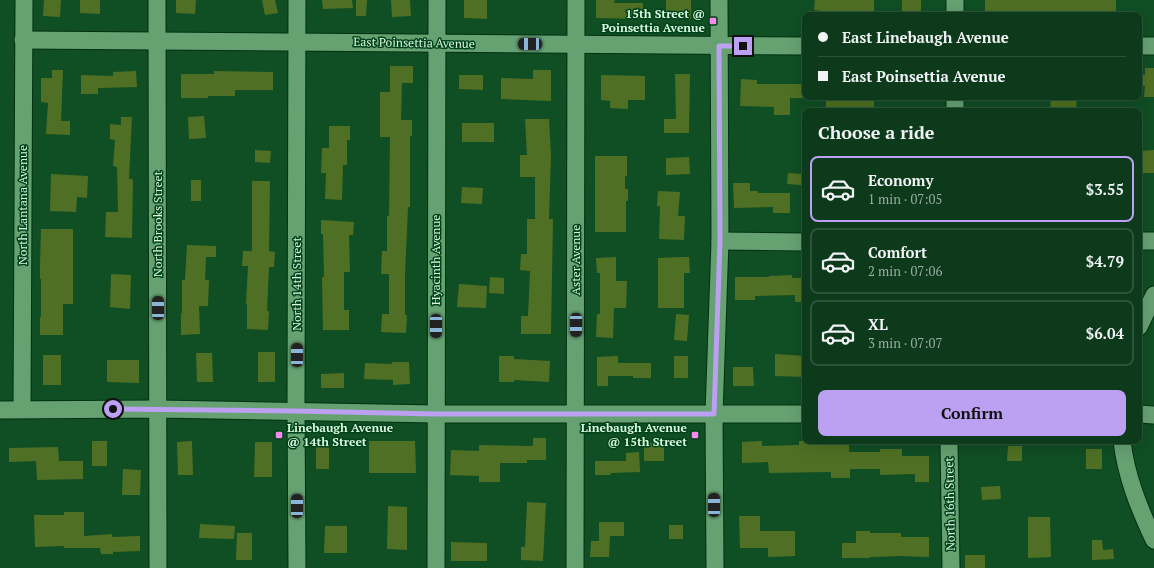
<!DOCTYPE html>
<meta charset="utf-8">
<style>
body{margin:0;font-family:"PT Serif",serif;background:#1a4528;color:#f1f3f6;height:100vh;display:flex;flex-direction:column;font-size:15px;white-space:nowrap}
*{box-sizing:border-box;margin:0}
p{font-size:13px;color:#9aada3}
.icon{flex:none;width:22px;height:22px;fill:none;stroke:currentColor;stroke-width:2;stroke-linecap:round;stroke-linejoin:round}
.map{position:relative;flex:1;overflow:hidden}
.details{position:absolute;left:802px;top:108px;width:340px;height:336px;display:flex;flex-direction:column;background:#0c3a1b;border-radius:8px;box-shadow:0 4px 16px #0002,0 0 0 1px #2c543a}
.details>*{flex:none}
.guide{position:absolute;left:802px;top:12px;width:340px;height:88px;border-radius:8px;box-shadow:0 4px 16px #0002,0 0 0 1px #2c543a;display:grid;align-content:center;height:88px;padding:0 16px;background:#0c3a1b}
.end{position:absolute;width:18px;height:18px;margin:-9px;border:5px solid #bca0f2;background:#111;box-shadow:0 0 0 2px #111}
.from{border-radius:50%}
.car{position:absolute;width:12px;height:24px;margin:-12px -6px;border-radius:5px;box-shadow:0 0 3px 1px #0007;background:linear-gradient(#222 24%,#8ab4d8 0 40%,#222 0 76%,#8ab4d8 0 86%,#222 0)}
.guide b{display:flex;align-items:center;gap:14px;height:38px;font-size:15px}
.guide b+b{border-top:1px solid #2c543a}
.guide i{width:10px;height:10px;background:#f1f3f6}
ul{padding:0;list-style:none}
li{display:flex;align-items:center;gap:12px;height:66px;margin:0 8px 6px;padding:0 8px;border:2px solid #2c543a;border-radius:8px}
li div{flex:1}
li b{display:block;font-size:15px}
li em{font-style:normal;font-weight:800}
li.selected{border-color:#bca0f2}
li>.icon{width:36px;height:36px;stroke-width:1.5}
h2{padding:0 16px;font-size:18px;line-height:48px}
.cta{display:flex;gap:8px;margin-top:auto;padding:8px 16px}
.cta a{flex:1;height:46px;border-radius:8px;background:#bca0f2;color:#111;font-size:16px;font-weight:800;line-height:46px;text-align:center}
.map>svg:first-child{display:block}
.building{fill:#4f7024}
.lines{fill:none;stroke-linecap:round;stroke-linejoin:round}
.minor-casing{stroke:#023112;stroke-width:19}
.minor{stroke:#66a172;stroke-width:17}
.route{stroke:#bca0f2;stroke-width:5}
.poi-dot{fill:#f589ee;stroke:#00431a;stroke-width:1.5}
.labels{text-anchor:middle;stroke-width:3;stroke-linejoin:round;paint-order:stroke}
.poi-label{font-size:12px;font-weight:bold;fill:#daf8df;stroke:#00431a;text-anchor:end}
.street-label{font-size:12px;fill:#daf8df;stroke:#00431a}
</style>
<div class="map">
<svg width="1154" height="568" viewBox="0 0 1154 568">
<rect width="100%" height="100%" fill="#104e24"/>
<g class="building">
<polygon points="44,0 61,0 60,17 43,16"/>
<polygon points="80,0 100,0 100,14 80,13"/>
<polygon points="176,0 196,0 195,14 176,13"/>
<polygon points="262,0 275,0 278,13 265,15"/>
<polygon points="322,0 352,0 353,8 323,9"/>
<polygon points="356,0 367,0 366,16 356,16"/>
<polygon points="391,0 410,0 411,16 392,17"/>
<polygon points="464,0 487,0 487,19 464,18"/>
<polygon points="596,0 615,0 614,3 643,3 643,19 596,18"/>
<rect x="666" y="0" width="25" height="19"/>
<polygon points="815,0 874,0 874,11 839,11 839,13 814,10"/>
<rect x="902" y="0" width="19" height="15"/>
<polygon points="985,0 1116,0 1116,15 1089,15 1089,13 985,15"/>
<polygon points="390,66 413,66 413,83 402,83 401,120 412,120 412,136 410,136 410,207 408,207 405,275 405,315 407,315 406,333 381,332 382,314 389,314 389,274 381,274 382,251 387,251 387,216 389,216 390,137 380,137 380,92 390,92"/>
<polygon points="1145,68 1154,68 1154,97 1144,97 1145,86 1139,86 1139,75 1145,75"/>
<polygon points="52,70 63,70 61,121 70,121 70,135 46,134 48,103 41,102 41,78 52,78"/>
<polygon points="533,70 551,70 551,101 501,99 501,78 533,79"/>
<polygon points="136,71 137,87 98,88 98,94 81,94 81,75 113,76 113,72"/>
<polygon points="214,71 273,72 273,90 235,90 235,96 208,96 208,98 181,98 181,74 214,74"/>
<polygon points="675,74 690,74 689,133 664,133 664,119 676,119"/>
<polygon points="459,75 483,75 483,90 459,89"/>
<polygon points="601,75 645,76 645,100 628,100 628,109 610,108 610,101 601,100"/>
<polygon points="741,79 757,80 757,84 805,84 805,98 790,98 790,115 774,115 774,107 740,106"/>
<polygon points="826,97 874,97 874,111 853,111 853,107 826,108"/>
<polygon points="1051,97 1077,97 1076,111 1050,111"/>
<polygon points="204,116 206,138 189,139 188,117"/>
<polygon points="121,117 132,117 129,179 133,179 132,238 105,237 106,212 118,212 117,167 113,166 115,140 110,139 110,124 121,125"/>
<polygon points="525,119 549,119 551,155 549,219 553,219 551,334 521,334 521,316 528,316 530,271 520,270 521,254 527,254 527,219 535,219 535,177 520,177 520,155 527,155"/>
<rect x="462" y="123" width="32" height="19"/>
<polygon points="329,126 350,126 350,140 347,140 347,165 343,165 342,200 325,199 326,173 321,173 322,148 329,148"/>
<polygon points="255,150 271,151 270,163 255,162"/>
<polygon points="1154,150 1154,173 1141,173 1141,151"/>
<polygon points="595,156 627,156 627,176 625,176 625,189 628,189 628,201 626,201 626,232 595,232"/>
<polygon points="689,157 690,174 666,175 666,158"/>
<polygon points="788,173 802,174 801,185 787,184"/>
<polygon points="51,174 88,176 87,198 77,197 76,212 50,211"/>
<rect x="191" y="180" width="10" height="21"/>
<polygon points="252,181 270,181 269,251 275,252 274,267 269,267 267,311 269,311 268,330 247,329 247,304 246,304 248,266 242,266 243,251 252,251"/>
<polygon points="733,183 750,183 750,191 758,191 758,193 790,193 790,213 773,213 773,207 734,208"/>
<polygon points="462,187 483,188 482,204 461,203"/>
<polygon points="658,191 680,192 678,216 685,216 684,240 659,239 660,206 657,206"/>
<polygon points="321,220 354,222 353,235 349,235 350,272 344,272 344,310 349,310 349,330 323,330 322,277 324,277 323,234 321,234"/>
<polygon points="41,229 73,229 73,304 63,304 63,335 40,335 40,317 41,317 41,279 40,279 40,266"/>
<polygon points="187,245 216,246 216,257 206,257 205,280 209,280 208,306 199,306 200,334 181,335 181,313 182,313 182,280 185,280"/>
<polygon points="616,257 616,281 627,281 626,308 614,308 613,338 596,337 597,314 600,314 600,273 597,273 596,258"/>
<polygon points="683,257 689,257 690,273 684,273 684,308 658,308 658,258"/>
<polygon points="111,274 131,275 130,309 110,307"/>
<polygon points="792,275 792,278 805,278 805,302 795,302 795,295 755,296 755,300 735,300 735,277 769,277 769,276"/>
<polygon points="490,277 504,278 504,294 489,293"/>
<polygon points="459,284 487,286 486,308 457,307"/>
<polygon points="676,314 689,315 687,341 674,340"/>
<rect x="258" y="352" width="17" height="30"/>
<polygon points="196,353 212,353 213,382 197,382"/>
<polygon points="775,354 805,356 805,377 775,376"/>
<rect x="43" y="355" width="18" height="30"/>
<polygon points="499,356 514,356 514,359 550,361 549,382 514,380 514,382 499,382"/>
<polygon points="618,356 618,363 651,363 651,378 633,378 633,376 608,376 608,386 597,386 597,357"/>
<rect x="674" y="356" width="14" height="22"/>
<polygon points="107,360 139,360 139,383 107,382"/>
<polygon points="392,362 409,362 410,384 393,385 393,380 364,379 365,363 392,364"/>
<polygon points="733,367 753,367 754,386 733,386"/>
<polygon points="344,373 344,388 321,388 321,374"/>
<polygon points="533,438 546,438 546,460 527,460 527,463 500,463 500,482 479,482 479,476 450,475 451,450 479,451 479,445 533,446"/>
<rect x="92" y="441" width="15" height="25"/>
<polygon points="192,441 193,475 178,475 177,442"/>
<polygon points="369,441 415,441 416,473 369,473"/>
<polygon points="762,441 762,446 799,445 799,441 815,441 815,444 849,443 849,452 880,452 880,449 902,449 902,456 929,456 929,482 915,482 915,474 880,475 880,469 850,469 850,478 831,478 831,472 769,473 768,462 742,463 742,442"/>
<polygon points="255,442 272,442 272,477 254,477"/>
<rect x="644" y="443" width="20" height="18"/>
<rect x="316" y="445" width="13" height="24"/>
<polygon points="1008,446 1022,446 1022,461 1007,461"/>
<polygon points="58,447 59,461 83,461 83,479 37,480 36,461 9,462 9,448"/>
<rect x="1086" y="449" width="16" height="20"/>
<polygon points="639,452 640,472 611,473 610,475 595,475 595,461 626,461 626,453"/>
<polygon points="123,469 141,470 140,495 122,495"/>
<polygon points="1000,486 1001,499 982,500 981,487"/>
<polygon points="527,502 546,503 543,561 521,560 521,547 525,547"/>
<polygon points="388,506 407,507 407,550 387,549"/>
<polygon points="64,512 84,512 84,536 112,534 112,537 140,536 140,551 113,552 113,554 101,554 100,548 64,548 64,546 35,547 34,515 64,515"/>
<polygon points="739,516 760,516 760,531 795,531 795,556 768,557 768,548 740,548"/>
<polygon points="1028,517 1050,517 1051,557 1028,558"/>
<polygon points="599,522 624,522 624,536 610,536 609,557 590,557 591,541 599,541"/>
<polygon points="200,524 235,526 234,539 199,538"/>
<rect x="669" y="525" width="14" height="14"/>
<polygon points="325,526 347,526 347,553 324,553"/>
<polygon points="856,531 870,531 870,533 901,533 901,537 929,537 929,557 901,556 870,557 870,558 842,558 842,543 856,543"/>
<polygon points="237,533 252,533 252,560 236,560"/>
<polygon points="1092,540 1102,540 1103,550 1113,549 1114,559 1092,560"/>
<polygon points="451,542 487,543 487,561 451,561"/>
<rect x="965" y="555" width="20" height="13"/>
</g>
<g class="lines">
<defs>
<g id="minor">
<polyline points="157,0 158,568"/>
<polyline points="955,0 955,15"/>
<polyline points="23,40 805,46"/>
<polyline points="1139,46 1154,46"/>
<polyline points="955,111 955,97"/>
<polyline points="720,241 805,242"/>
<polyline points="1139,241 1154,241"/>
<polyline points="1139,327 1154,295"/>
<polyline points="22,409 24,0"/>
<polyline points="0,410 158,409 436,414 805,414"/>
<polyline points="1139,414 1154,415"/>
<polyline points="949,441 951,568"/>
<path d="M1122,441C1126,476 1139,508 1154,540"/>
<polyline points="297,568 296,411 297,0"/>
<polyline points="436,568 437,0"/>
<polyline points="575,568 576,0"/>
<polyline points="715,568 714,414 720,241 719,0"/>
</g>
</defs>
<use href="#minor" class="minor-casing"/>
<use href="#minor" class="minor"/>
</g>
<g class="lines">
<polyline class="route" points="113,409 296,411 436,414 714,414 720,241 719,46 743,46"/>
</g>
<g class="poi-dot">
<rect x="709" y="17" width="8" height="8" rx="2"/>
<rect x="275" y="431" width="8" height="8" rx="2"/>
<rect x="691" y="431" width="8" height="8" rx="2"/>
</g>
<g class="labels">
<g class="poi-label">
<text x="705" y="18">15th Street @<tspan x="705" dy="14">Poinsettia Avenue</tspan></text>
<text x="287" y="432" text-anchor="start">Linebaugh Avenue<tspan x="287" dy="14">@ 14th Street</tspan></text>
<text x="687" y="432">Linebaugh Avenue<tspan x="687" dy="14">@ 15th Street</tspan></text>
</g>
<g class="street-label">
<text transform="translate(414 43) rotate(1)" y="4">East Poinsettia Avenue</text>
<text transform="translate(23 205) rotate(-90)" y="4">North Lantana Avenue</text>
<text transform="translate(158 224) rotate(-90)" y="4">North Brooks Street</text>
<text transform="translate(436 260) rotate(-90)" y="4">Hyacinth Avenue</text>
<text transform="translate(576 260) rotate(-90)" y="4">Aster Avenue</text>
<text transform="translate(297 284) rotate(-90)" y="4">North 14th Street</text>
<text transform="translate(950 504) rotate(-91)" y="4">North 16th Street</text>
</g>
</g>
</svg>
<i class="end from" style="left:113px;top:409px"></i>
<i class="end" style="left:743px;top:46px"></i>
<i class="car" style="left:530px;top:44px;rotate:270deg"></i>
<i class="car" style="left:158px;top:308px;rotate:0deg"></i>
<i class="car" style="left:576px;top:325px;rotate:180deg"></i>
<i class="car" style="left:436px;top:326px;rotate:180deg"></i>
<i class="car" style="left:297px;top:355px;rotate:0deg"></i>
<i class="car" style="left:714px;top:505px;rotate:0deg"></i>
<i class="car" style="left:297px;top:506px;rotate:0deg"></i>
<div class="guide">
<b><i class="from"></i>East Linebaugh Avenue</b>
<b><i></i>East Poinsettia Avenue</b>
</div>
<section class="details">
<h2>Choose a ride</h2>
<ul>
<li class="selected"><svg class="icon" aria-label="car" viewBox="0 0 24 24"><path d="M5 17H2v-5l4-1 3-4h7l3 4 3 1v5h-3M9 17h6M6 11h13"/><circle cx="7" cy="17" r="2"/><circle cx="17" cy="17" r="2"/></svg><div><b>Economy</b><p>1 min · 07:05</p></div><em>$3.55</em></li>
<li><svg class="icon" aria-label="car" viewBox="0 0 24 24"><path d="M5 17H2v-5l4-1 3-4h7l3 4 3 1v5h-3M9 17h6M6 11h13"/><circle cx="7" cy="17" r="2"/><circle cx="17" cy="17" r="2"/></svg><div><b>Comfort</b><p>2 min · 07:06</p></div><em>$4.79</em></li>
<li><svg class="icon" aria-label="car" viewBox="0 0 24 24"><path d="M5 17H2v-5l4-1 3-4h7l3 4 3 1v5h-3M9 17h6M6 11h13"/><circle cx="7" cy="17" r="2"/><circle cx="17" cy="17" r="2"/></svg><div><b>XL</b><p>3 min · 07:07</p></div><em>$6.04</em></li>
</ul>
<div class="cta"><a>Confirm</a></div>
</section>
</div>
